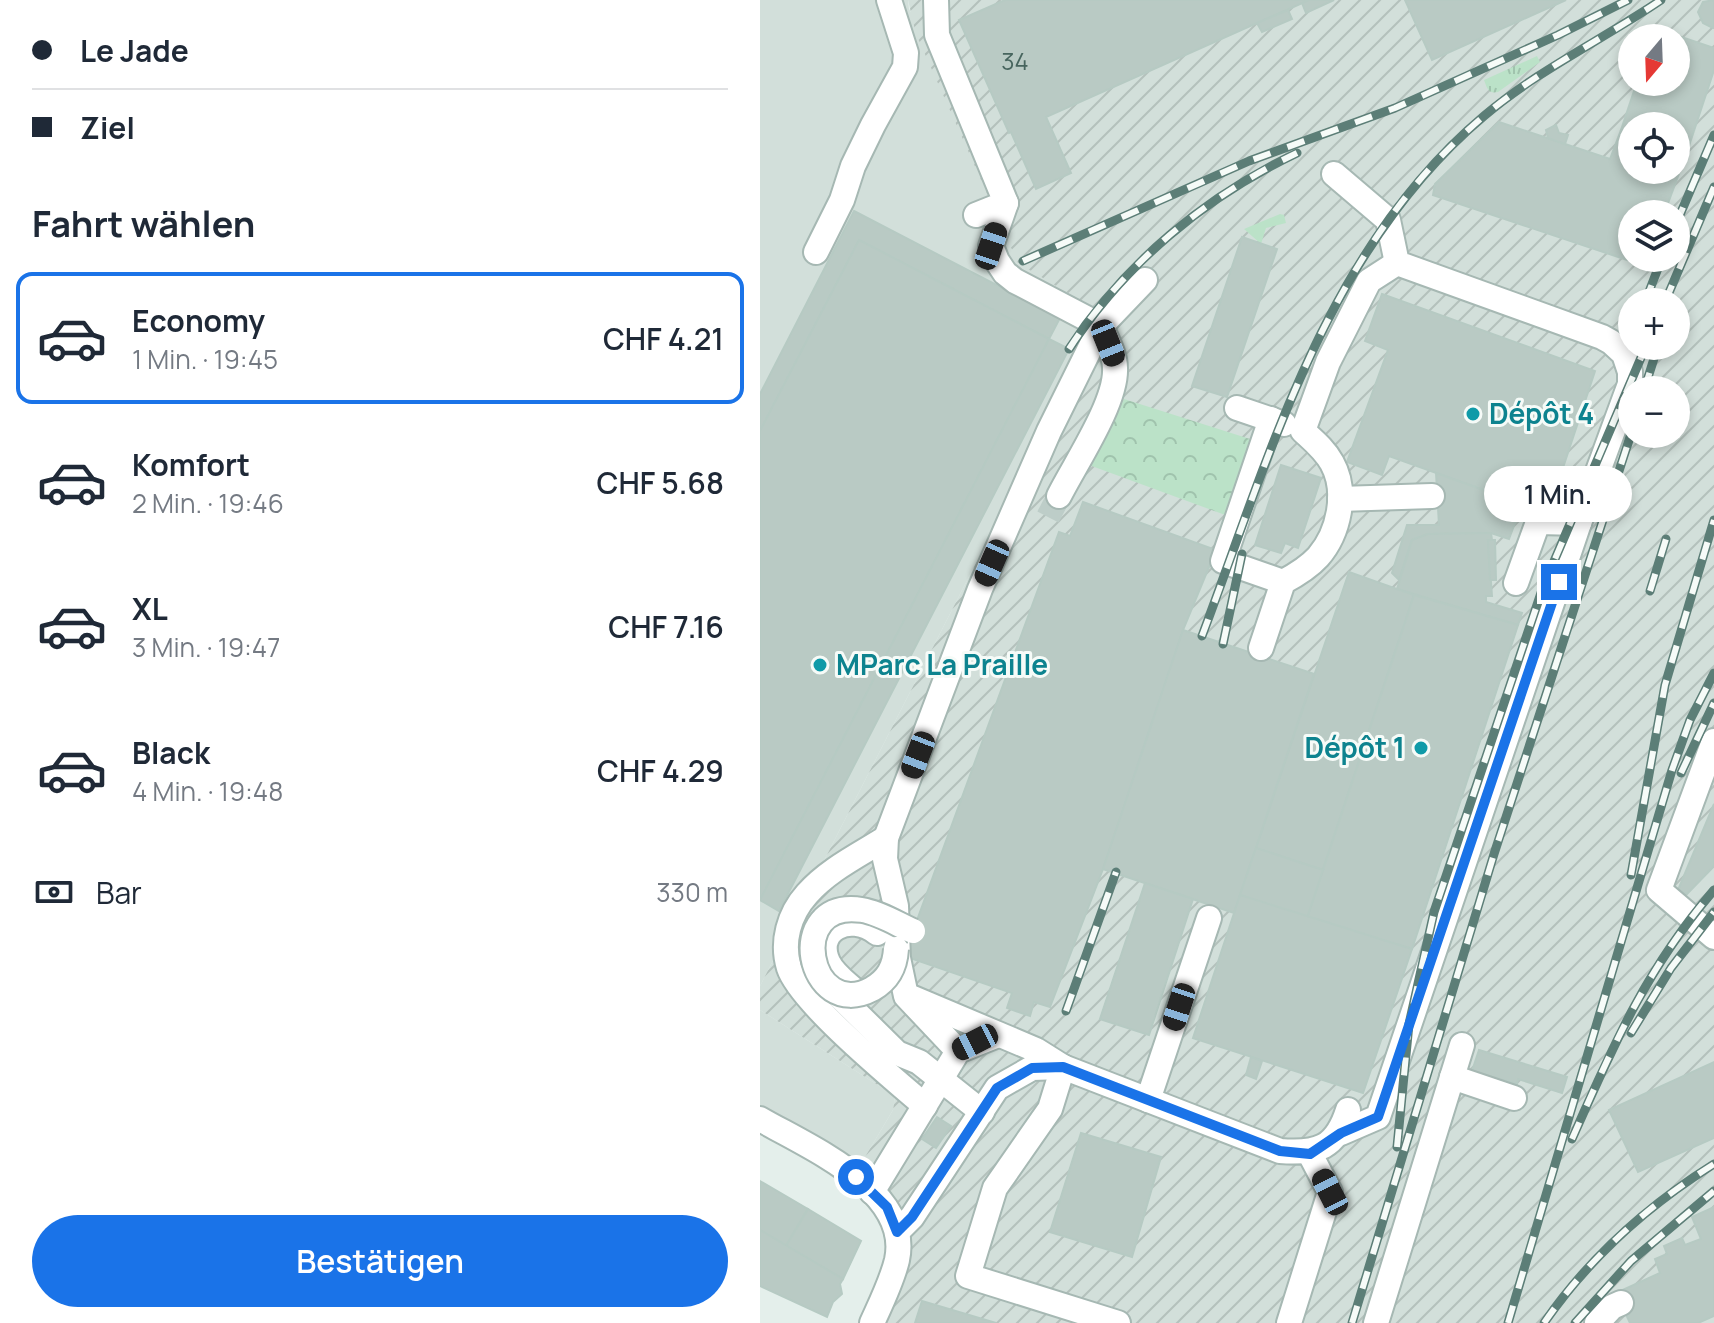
<!DOCTYPE html>
<html lang="de">
<meta charset="utf-8">
<style>
body{margin:0;font-family:Manrope,sans-serif;background:#f6f6f7;color:#1f2937;height:100vh;display:flex;flex-direction:column;font-size:30px;white-space:nowrap}
*{box-sizing:border-box;margin:0}
p{font-size:26px;color:#747a83}
.icon{flex:none;width:44px;height:44px;fill:none;stroke:currentColor;stroke-width:2;stroke-linecap:round;stroke-linejoin:round}
.map{position:relative;flex:1;overflow:hidden}
.panel{display:flex;flex-direction:column;background:#fff;width:760px}
.panel>*{flex:none}
.guide{display:grid;align-content:center;height:176px;padding:0 32px;background:#fff}
.needle{width:52px;rotate:199deg}
.tools{position:absolute;left:858px;top:24px;display:grid;gap:16px}
.tools a{display:grid;place-items:center;width:72px;height:72px;border-radius:50%;background:#fff;box-shadow:0 4px 12px #0003;font-size:40px}
.end{position:absolute;width:36px;height:36px;margin:-18px;border:10px solid #1a73e8;background:#fff;box-shadow:0 0 0 4px #fff}
.from{border-radius:50%}
.bubble{position:absolute;height:56px;border-radius:28px;background:#fff;box-shadow:0 4px 12px #0003;font-size:26px;font-weight:600;line-height:56px;text-align:center}
.car{position:absolute;width:24px;height:48px;margin:-24px -12px;border-radius:10px;box-shadow:0 0 6px 2px #0007;background:linear-gradient(#222 24%,#8ab4d8 0 40%,#222 0 76%,#8ab4d8 0 86%,#222 0)}
.guide b{display:flex;align-items:center;gap:28px;height:76px;font-size:30px}
.guide b+b{border-top:2px solid #e0e1e3}
.guide i{width:20px;height:20px;background:#1f2937}
ul{padding:0;list-style:none}
li{display:flex;align-items:center;gap:24px;height:132px;margin:0 16px 12px;padding:0 16px;border:4px solid transparent;border-radius:16px}
li div{flex:1}
li b{display:block;font-size:30px}
li em{font-style:normal;font-weight:600}
li.selected{border-color:#1a73e8}
li>.icon{width:72px;height:72px;stroke-width:1.5}
h2{padding:0 32px;font-size:36px;line-height:96px}
.pay{display:flex;align-items:center;gap:20px;height:88px;padding:0 32px;font-size:30px}
.pay p{margin-inline-start:auto}
.button{display:flex;gap:16px;margin-top:auto;padding:16px 32px}
.button a{flex:1;height:92px;border-radius:48px;background:#1a73e8;color:#fff;font-size:32px;font-weight:600;line-height:92px;text-align:center}
main{display:flex;flex:1;min-height:0}
.map>svg:first-child{display:block}
.built{fill:#d2dfda}
.industrial{fill:url(#industrial-furrows);fill-rule:evenodd}
.grass{fill:url(#grass-tufts)}
.park{fill:url(#park-crowns)}
.building{fill:#b9cac4;stroke:#b6cac3;stroke-width:2}
.lines{fill:none;stroke-linecap:round;stroke-linejoin:round}
.minor-tunnel{stroke:#bdcdc8;stroke-width:24;stroke-dasharray:24 12;stroke-linecap:butt}
.minor-casing{stroke:#a6b8b3;stroke-width:28}
.minor{stroke:#fff;stroke-width:24}
.rail-casing{stroke:#5c7e77;stroke-width:9}
.rail{stroke:#f6fbf8;stroke-width:6;stroke-dasharray:18;stroke-linecap:butt}
.minor-bridge-casing{stroke:#a6b8b3;stroke-width:28;stroke-linecap:butt}
.minor-bridge{stroke:#fff;stroke-width:24}
.route{stroke:#1a73e8;stroke-width:10}
.culture-dot{fill:#0f9aa8;stroke:#f6fbf8;stroke-width:3}
.labels{text-anchor:middle;stroke-width:6;stroke-linejoin:round;paint-order:stroke}
.number-label{font-size:24px;fill:#47655e}
.culture-label{font-size:28px;font-weight:bold;fill:#0d838f;stroke:#f6fbf8;text-anchor:start}
</style>
<main>
<section class="panel">
<div class="guide">
<b><i class="from"></i>Le Jade</b>
<b><i></i>Ziel</b>
</div>
<h2>Fahrt wählen</h2>
<ul>
<li class="selected"><svg class="icon" aria-label="car" viewBox="0 0 24 24"><path d="M5 17H2v-5l4-1 3-4h7l3 4 3 1v5h-3M9 17h6M6 11h13"/><circle cx="7" cy="17" r="2"/><circle cx="17" cy="17" r="2"/></svg><div><b>Economy</b><p>1 Min. · 19:45</p></div><em>CHF 4.21</em></li>
<li><svg class="icon" aria-label="car" viewBox="0 0 24 24"><path d="M5 17H2v-5l4-1 3-4h7l3 4 3 1v5h-3M9 17h6M6 11h13"/><circle cx="7" cy="17" r="2"/><circle cx="17" cy="17" r="2"/></svg><div><b>Komfort</b><p>2 Min. · 19:46</p></div><em>CHF 5.68</em></li>
<li><svg class="icon" aria-label="car" viewBox="0 0 24 24"><path d="M5 17H2v-5l4-1 3-4h7l3 4 3 1v5h-3M9 17h6M6 11h13"/><circle cx="7" cy="17" r="2"/><circle cx="17" cy="17" r="2"/></svg><div><b>XL</b><p>3 Min. · 19:47</p></div><em>CHF 7.16</em></li>
<li><svg class="icon" aria-label="car" viewBox="0 0 24 24"><path d="M5 17H2v-5l4-1 3-4h7l3 4 3 1v5h-3M9 17h6M6 11h13"/><circle cx="7" cy="17" r="2"/><circle cx="17" cy="17" r="2"/></svg><div><b>Black</b><p>4 Min. · 19:48</p></div><em>CHF 4.29</em></li>
</ul>
<div class="pay"><svg class="icon" aria-label="cash" viewBox="0 0 24 24"><path d="M3 7h18v10H3z"/><circle cx="12" cy="12" r="2"/></svg>Bar<p>330 m</p></div>
<div class="button"><a>Bestätigen</a></div>
</section>
<div class="map">
<svg width="954" height="1323" viewBox="0 0 954 1323">
<defs>
<pattern id="industrial-furrows" width="10" height="10" patternUnits="userSpaceOnUse" patternTransform="scale(2)"><rect width="10" height="10" fill="#d2dfda"/><path d="M-1 1l2-2M0 10L10 0M9 11l2-2" fill="none" stroke="#b4c1bc"/></pattern>
<pattern id="grass-tufts" width="24" height="20" patternUnits="userSpaceOnUse" patternTransform="scale(2)"><rect width="24" height="20" fill="#bbe2c8"/><path d="M3 7l-1-3M5 7V3M7 7l1-3M15 17l-1-3M17 17v-4M19 17l1-3" fill="none" stroke="#a0c3ad"/></pattern>
<pattern id="park-crowns" width="20" height="18" patternUnits="userSpaceOnUse" patternTransform="scale(2)"><rect width="20" height="18" fill="#bbe2c8"/><path d="M2 6a3 3 0 1 1 6 0M12 15a3 3 0 1 1 6 0" fill="none" stroke="#a0c3ad"/></pattern>
</defs>
<rect width="100%" height="100%" fill="#e4efeb"/>
<g class="built">
<polygon points="0,0 148,0 149,9 343,314 0,986"/>
<polygon points="0,1010 135,1096 133,1110 93,1177 0,1121"/>
</g>
<path class="industrial" d="M148,0H954V1323H111L135,1262L131,1223L93,1177L133,1110L135,1096L0,1010V986L343,314L258,263L156,34ZM872,38H916V82H872ZM872,126H916V170H872ZM872,214H916V258H872ZM872,302H916V346H872ZM872,390H916V434H872Z"/>
<g class="grass">
<path d="M777,56L780,62L738,92C728,94 727,88 724,80Z"/>
<polygon points="520,214 524,215 526,223 506,228 501,244 484,229"/>
</g>
<polygon class="park" points="364,399 490,439 491,456 468,516 329,465"/>
<g class="building">
<polygon points="245,0 549,0 286,117 311,173 276,189 251,132 249,133 199,20"/>
<polygon points="549,0 574,0 546,13 542,3"/>
<polygon points="645,0 806,0 672,60"/>
<polygon points="954,0 954,28 953,28 943,23 938,12 943,2"/>
<polygon points="528,10 532,19 502,32 497,23"/>
<polygon points="895,28 954,48 954,70 927,152 916,148 916,126 872,126 872,133 861,130 877,82 916,82 916,38 891,38"/>
<polygon points="739,122 850,159 861,130 872,133 872,170 916,170 916,148 927,152 904,214 872,214 872,258 888,258 885,266 673,195 675,184"/>
<polygon points="796,125 799,133 808,135 805,144 788,138 786,130"/>
<polygon points="94,211 300,318 289,339 99,240 0,431 0,394"/>
<polygon points="482,237 517,249 467,397 432,386"/>
<polygon points="99,240 289,339 0,900 0,431"/>
<polygon points="622,294 835,371 788,513 629,456 622,475 587,462 628,350 605,341"/>
<polygon points="289,339 309,349 19,911 0,900"/>
<polygon points="521,465 561,478 538,548 525,543 521,553 495,545"/>
<polygon points="676,473 762,504 749,539 731,533 668,534 652,540 639,580 632,573 647,525 679,525"/>
<polygon points="323,502 456,550 423,630 343,869 290,1007 274,1002 270,1016 247,1008 252,993 144,956 299,532 310,536"/>
<polygon points="731,533 732,540 728,540 732,596 726,596 726,602 762,613 758,625 637,589 652,540 668,534"/>
<polygon points="728,540 735,540 736,580 730,580"/>
<polygon points="589,572 654,595 563,870 496,848"/>
<polygon points="654,595 758,625 652,949 547,918"/>
<polygon points="423,630 554,674 474,913 343,869"/>
<polygon points="954,804 954,866 927,894 918,890"/>
<polygon points="496,848 563,870 547,918 480,895"/>
<polygon points="385,883 433,899 389,1035 340,1019"/>
<polygon points="480,895 652,949 603,1093 433,1038"/>
<polygon points="719,1050 807,1077 802,1093 758,1079 757,1084 712,1071"/>
<polygon points="491,1057 502,1061 496,1079 486,1075"/>
<polygon points="954,1062 954,1138 878,1172 849,1110"/>
<polygon points="177,1117 191,1126 176,1148 162,1139"/>
<polygon points="321,1133 401,1157 372,1257 290,1232"/>
<polygon points="0,1181 48,1209 26,1246 0,1230"/>
<polygon points="954,1207 954,1316 938,1323 870,1323 856,1293 900,1273 895,1259 907,1254 904,1246 922,1238 925,1245 941,1239 932,1217"/>
<polygon points="48,1209 101,1241 83,1279 26,1246"/>
<polygon points="0,1230 83,1279 80,1284 82,1294 73,1302 67,1317 0,1286"/>
<polygon points="162,1301 236,1323 155,1323"/>
</g>
<g class="lines">
<polyline class="minor-tunnel" points="288,517 299,496"/>
<defs>
<g id="minor">
<polyline points="176,0 177,35 246,203 216,215"/>
<polyline points="574,174 628,220 637,263 842,337 851,342 864,354 870,372 870,384 819,523 618,1117 581,1133"/>
<path d="M246,203L231,246L237,261L245,273L255,281L341,326C346,339 355,354 355,368C357,402 315,464 299,496"/>
<polyline points="56,252 82,200 93,166 113,125 145,67 146,53 129,0"/>
<polyline points="477,408 524,424"/>
<polyline points="511,419 463,561 523,582"/>
<polyline points="580,499 672,496"/>
<polyline points="756,583 778,522 819,523"/>
<path d="M501,648L523,582C536,575 548,568 558,557C579,533 588,492 572,463C565,450 554,441 543,431L568,362L609,281L637,263"/>
<polyline points="954,741 899,890 954,937"/>
<path d="M126,838C99,855 68,870 47,894C29,914 21,942 29,968C40,1002 135,1080 165,1106"/>
<polyline points="66,983 137,1053 159,1062 222,1112"/>
<path d="M94,990C85,982 73,973 68,962C54,931 89,911 117,933"/>
<path d="M153,998L276,1050L303,1067L520,1151C558,1154 576,1148 588,1110"/>
<polyline points="198,1051 146,996 138,958 136,906 125,859 126,838 220,589 289,431 341,326 385,280"/>
<polyline points="303,1067 290,1109 235,1188 208,1276 358,1323"/>
<polyline points="692,1077 754,1098"/>
<polyline points="388,1100 449,918"/>
<path d="M0,1119C48,1147 152,1190 137,1260C132,1281 121,1303 112,1323"/>
<polyline points="112,1192 198,1051 238,1035"/>
<polyline points="137,1232 152,1217 237,1088 272,1068 303,1067"/>
<polyline points="529,1323 570,1192 550,1154"/>
<polyline points="616,1323 702,1045"/>
<polyline points="837,1323 852,1307 861,1303"/>
</g>
</defs>
<use href="#minor" class="minor-casing"/>
<use href="#minor" class="minor"/>
<defs>
<g id="rail">
<polyline points="916,224 954,135"/>
<polyline points="263,261 489,161 635,108 798,35 868,0"/>
<polyline points="885,302 902,258"/>
<polyline points="905,302 954,187"/>
<path d="M309,349C365,263 445,197 537,153"/>
<polyline points="884,390 898,346"/>
<polyline points="890,591 906,539"/>
<path d="M442,636C511,452 567,248 724,116C778,70 842,40 901,0"/>
<polyline points="463,644 482,554"/>
<polyline points="921,773 954,703"/>
<polyline points="871,875 905,685 954,520"/>
<polyline points="306,1011 356,872"/>
<polyline points="871,1033 911,968 954,912"/>
<path d="M812,1139C853,1046 886,969 954,890"/>
<polyline points="637,1147 649,1024 674,912 783,587 886,346"/>
<polyline points="592,1323 734,854 872,431"/>
<polyline points="748,1323 912,770 930,720 954,673"/>
<path d="M784,1323C829,1258 887,1206 954,1164"/>
<polyline points="815,1323 871,1261 954,1191"/>
</g>
</defs>
<use href="#rail" class="rail-casing"/>
<use href="#rail" class="rail"/>
<defs>
<path id="minor-bridge" d="M136,949C135,967 128,980 112,989C48,1023 23,898 102,910C120,913 137,924 153,931"/>
</defs>
<use href="#minor-bridge" class="minor-bridge-casing"/>
<use href="#minor-bridge" class="minor-bridge"/>
</g>
<g class="lines">
<polyline class="route" points="96,1177 127,1207 137,1232 152,1217 237,1088 272,1068 303,1067 520,1151 550,1154 581,1133 618,1117 799,582"/>
</g>
<g class="culture-dot">
<circle cx="713" cy="414" r="8"/>
<circle cx="60" cy="665" r="8"/>
<circle cx="661" cy="748" r="8"/>
</g>
<g class="labels">
<g class="number-label">
<text x="255" y="70">34</text>
</g>
<g class="culture-label">
<text x="729" y="424">Dépôt 4</text>
<text x="76" y="675">MParc La Praille</text>
<text x="645" y="758" text-anchor="end">Dépôt 1</text>
</g>
</g>
</svg>
<div class="tools">
<a><svg class="needle" viewBox="-14 -14 28 28"><path d="M0-13l5 13h-10z" fill="#e53935"/><path d="M0 13l5-13h-10z" fill="#747a83"/></svg></a>
<a><svg class="icon" aria-label="locate" viewBox="0 0 24 24"><circle cx="12" cy="12" r="6"/><path d="M12 2v4M12 18v4M2 12h4M18 12h4"/></svg></a>
<a><svg class="icon" aria-label="layers" viewBox="0 0 24 24"><path d="M12 4l9 5-9 5-9-5zM3 14l9 5 9-5"/></svg></a>
<a>+</a>
<a>−</a>
</div>
<i class="end from" style="left:96px;top:1177px"></i>
<i class="end" style="left:799px;top:582px"></i>
<div class="bubble" style="left:724px;top:466px;width:148px">1 Min.</div>
<i class="car" style="left:231px;top:246px;rotate:18deg"></i>
<i class="car" style="left:348px;top:343px;rotate:158deg"></i>
<i class="car" style="left:232px;top:563px;rotate:204deg"></i>
<i class="car" style="left:158px;top:755px;rotate:201deg"></i>
<i class="car" style="left:419px;top:1007px;rotate:198deg"></i>
<i class="car" style="left:215px;top:1042px;rotate:243deg"></i>
<i class="car" style="left:570px;top:1192px;rotate:333deg"></i>
</div>
</main>
